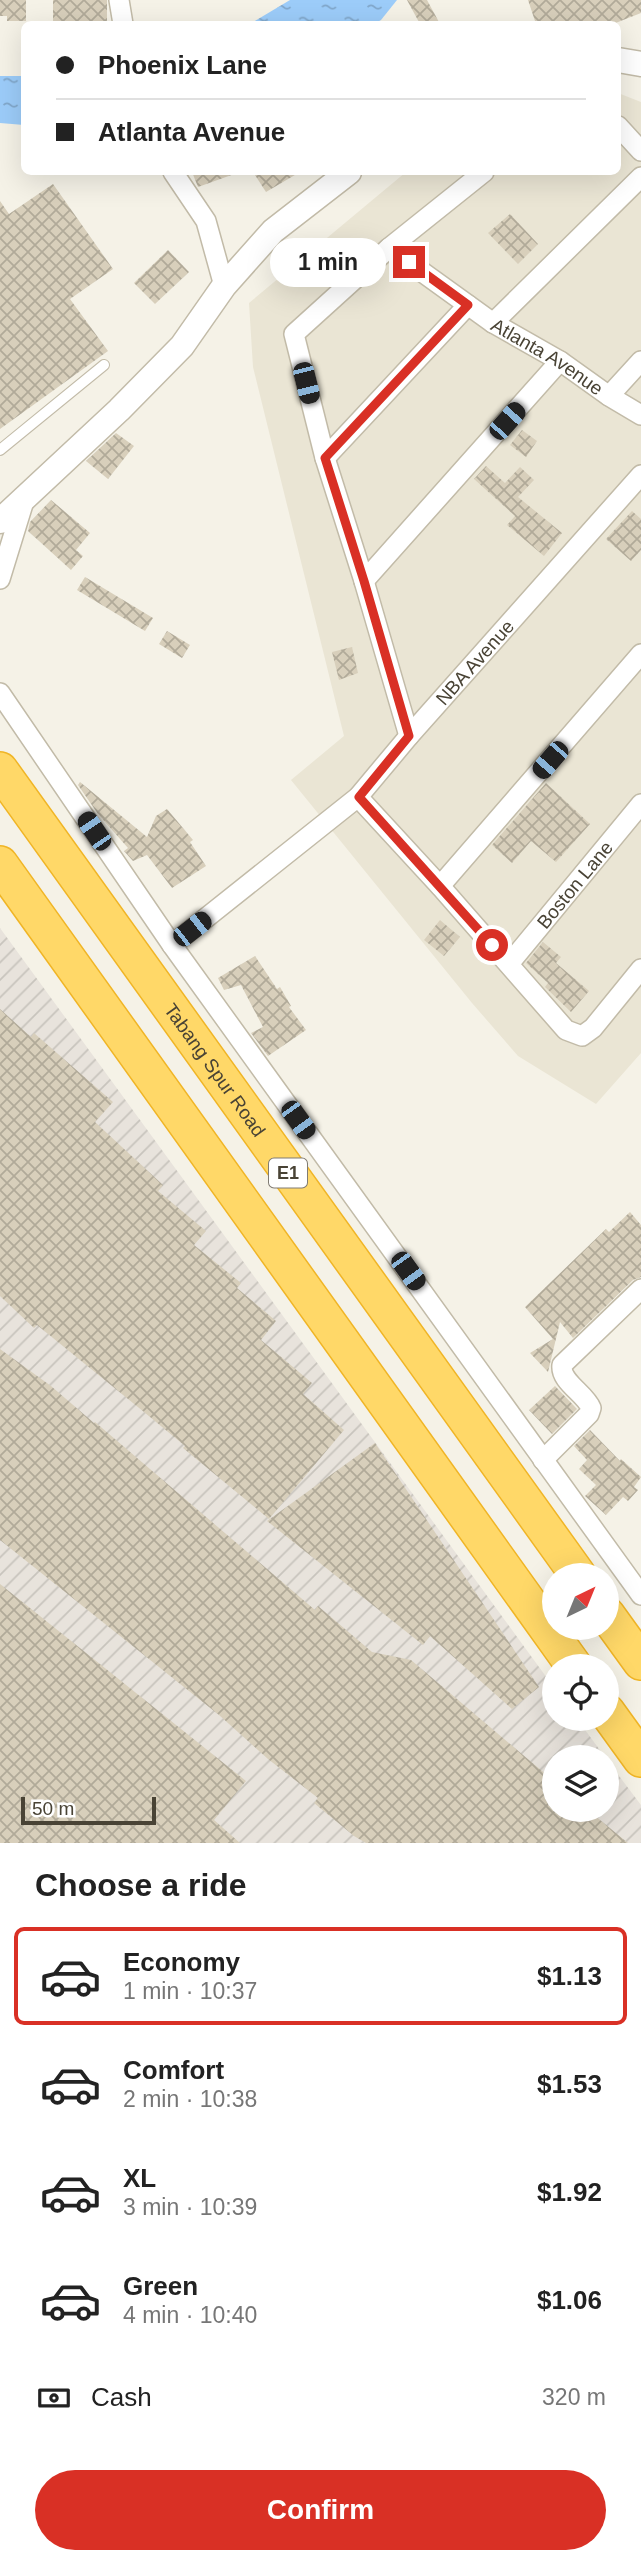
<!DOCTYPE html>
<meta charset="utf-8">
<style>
body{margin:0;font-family:Arial,sans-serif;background:#f6f6f6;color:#222;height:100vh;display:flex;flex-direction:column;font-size:26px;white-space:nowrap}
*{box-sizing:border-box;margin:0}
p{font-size:23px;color:#767676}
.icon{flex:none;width:38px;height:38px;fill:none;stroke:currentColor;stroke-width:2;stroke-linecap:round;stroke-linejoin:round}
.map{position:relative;height:1843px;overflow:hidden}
.sheet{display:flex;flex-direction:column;background:#fff;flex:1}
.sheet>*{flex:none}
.guide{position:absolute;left:21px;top:21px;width:600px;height:154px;border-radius:10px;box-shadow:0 7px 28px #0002;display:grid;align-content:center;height:154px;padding:0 35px;background:#fff}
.needle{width:46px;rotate:43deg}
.controls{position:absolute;left:542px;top:1563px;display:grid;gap:14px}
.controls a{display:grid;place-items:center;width:77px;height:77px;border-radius:50%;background:#fff;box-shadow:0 7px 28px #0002;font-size:35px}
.scale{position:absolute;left:21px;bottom:18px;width:135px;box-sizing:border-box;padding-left:7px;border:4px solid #494335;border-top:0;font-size:19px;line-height:24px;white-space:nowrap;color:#494335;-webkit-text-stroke:5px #fff;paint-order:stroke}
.end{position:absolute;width:32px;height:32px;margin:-16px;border:9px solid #d93025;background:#fff;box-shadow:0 0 0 4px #fff}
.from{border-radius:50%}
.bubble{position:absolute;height:49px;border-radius:24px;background:#fff;box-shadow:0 7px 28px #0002;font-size:23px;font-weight:700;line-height:49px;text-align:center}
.car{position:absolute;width:21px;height:42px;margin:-21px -10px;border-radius:9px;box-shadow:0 0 5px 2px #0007;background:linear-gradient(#222 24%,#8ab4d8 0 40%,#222 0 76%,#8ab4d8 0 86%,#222 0)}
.guide b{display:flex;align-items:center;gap:24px;height:66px;font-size:26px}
.guide b+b{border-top:2px solid #e0e0e0}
.guide i{width:18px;height:18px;background:#222}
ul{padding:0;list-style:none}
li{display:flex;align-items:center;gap:21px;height:98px;margin:0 14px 10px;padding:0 21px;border:4px solid transparent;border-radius:10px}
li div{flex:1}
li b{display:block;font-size:26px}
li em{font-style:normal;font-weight:700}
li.selected{border-color:#d93025}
li>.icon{width:63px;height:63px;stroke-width:1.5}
h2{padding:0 35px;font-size:32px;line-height:84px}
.pay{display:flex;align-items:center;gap:18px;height:77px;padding:0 35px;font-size:26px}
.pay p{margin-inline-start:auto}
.action{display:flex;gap:14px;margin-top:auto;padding:14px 35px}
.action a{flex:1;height:80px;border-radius:42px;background:#d93025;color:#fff;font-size:28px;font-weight:700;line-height:80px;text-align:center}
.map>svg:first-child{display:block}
.residential{fill:#eae5d4}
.industrial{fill:url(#industrial-furrows)}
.water{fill:url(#water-ripples)}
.building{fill:url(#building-cross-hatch)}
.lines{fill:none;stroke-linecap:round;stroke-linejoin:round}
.service-casing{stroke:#c2bba8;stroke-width:12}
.minor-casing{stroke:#c2bba8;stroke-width:22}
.tertiary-casing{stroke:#c2bba8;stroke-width:27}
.motorway-casing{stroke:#f0b526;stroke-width:38}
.service{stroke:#fff;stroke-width:10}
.minor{stroke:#fff;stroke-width:19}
.tertiary{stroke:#fff;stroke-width:24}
.motorway{stroke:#ffd868;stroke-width:35}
.route{stroke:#d93025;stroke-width:9}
.labels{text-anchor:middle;stroke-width:5;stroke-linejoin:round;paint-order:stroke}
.shield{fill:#fff;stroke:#807b72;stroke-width:2}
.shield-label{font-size:18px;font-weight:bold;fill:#494335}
.street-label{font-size:19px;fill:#494335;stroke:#fff}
</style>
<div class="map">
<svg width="641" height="1843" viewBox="0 0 641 1843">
<defs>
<pattern id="industrial-furrows" width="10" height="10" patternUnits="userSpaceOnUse" patternTransform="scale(1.75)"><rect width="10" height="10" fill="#e8e3dc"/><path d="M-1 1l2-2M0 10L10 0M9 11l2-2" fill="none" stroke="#c8c4bd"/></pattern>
<pattern id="water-ripples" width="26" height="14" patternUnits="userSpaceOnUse" patternTransform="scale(1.75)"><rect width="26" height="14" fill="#9cccf9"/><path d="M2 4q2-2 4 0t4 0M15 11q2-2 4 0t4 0" fill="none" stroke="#81a7ca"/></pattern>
<pattern id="building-cross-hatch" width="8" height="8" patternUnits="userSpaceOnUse" patternTransform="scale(1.75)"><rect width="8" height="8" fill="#d8cfbb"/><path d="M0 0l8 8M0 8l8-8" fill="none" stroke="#b1aa99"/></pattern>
</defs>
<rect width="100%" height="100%" fill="#f5f2e7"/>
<polygon class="residential" points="618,93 641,102 641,1053 596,1104 518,1056 472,1003 291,780 344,736 253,367 249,303 406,172 618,172"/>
<polygon class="industrial" points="0,928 555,1689 555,1718 577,1719 605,1757 555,1757 555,1810 607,1810 607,1760 641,1805 641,1843 0,1843"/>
<g class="water">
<polygon points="290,0 397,0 381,20 374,24 250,24"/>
<polygon points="0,76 24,76 24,125 0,123"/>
</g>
<g class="building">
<polygon points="0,0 26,0 26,21 7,21 7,16 0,16"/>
<rect x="53" y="0" width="54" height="24"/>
<polygon points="407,0 427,0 440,24 420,24"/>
<polygon points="528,0 641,0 641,13 613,24 536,24"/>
<polygon points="192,172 236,172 237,173 198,187"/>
<polygon points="253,172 300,172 266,192"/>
<polygon points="53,184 113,269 70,299 108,351 0,429 0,201 9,214"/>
<polygon points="510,214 538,244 518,264 488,233"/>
<polygon points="168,250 189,272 155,304 134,283"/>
<polygon points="522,430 537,441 526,457 510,445"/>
<polygon points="116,433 134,446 108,479 86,461"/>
<polygon points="486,466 505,483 520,467 534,480 518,497 562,533 544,556 507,525 515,516 474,479"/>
<polygon points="51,500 90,533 76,550 83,556 71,570 28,531 30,522"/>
<polygon points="632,511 641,519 641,550 631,561 606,539"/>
<polygon points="85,577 153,618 145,631 77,590"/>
<polygon points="167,631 190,645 182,658 159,644"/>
<polygon points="352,647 358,673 339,680 332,652"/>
<polygon points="80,782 147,837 156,816 167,809 193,840 190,842 206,866 172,888 147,855 133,861 124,851 128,848 98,814 78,785"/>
<polygon points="546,783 590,824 556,862 531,841 512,863 492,845"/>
<polygon points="440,920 460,937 444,956 424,940"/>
<polygon points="543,942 561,957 556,963 589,991 571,1012 545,987 548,983 526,963"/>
<polygon points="255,956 277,989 280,987 291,1006 289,1007 306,1030 268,1056 251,1033 263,1027 241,985 224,990 218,978"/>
<polygon points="0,1009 31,1037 34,1033 113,1102 95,1122 163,1185 158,1191 206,1231 194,1245 241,1283 237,1288 276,1321 261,1340 312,1383 303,1394 344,1430 269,1519 183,1448 185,1446 144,1412 37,1325 34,1328 0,1296"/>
<polygon points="630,1212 641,1225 641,1277 633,1280 573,1338 560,1322 548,1372 530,1353 553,1339 525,1307 606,1229 609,1232"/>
<polygon points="0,1349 51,1386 94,1423 95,1422 315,1610 318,1606 372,1652 411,1660 555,1782 555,1810 588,1810 628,1843 366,1843 354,1836 314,1803 318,1798 268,1759 219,1715 0,1540"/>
<polygon points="555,1386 577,1409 552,1434 529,1410"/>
<polygon points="590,1430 620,1461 621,1459 641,1477 634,1487 638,1490 628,1501 623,1497 606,1515 585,1496 596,1485 579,1469 587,1460 574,1446"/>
<polygon points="375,1443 539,1687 512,1709 430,1636 423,1645 267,1521"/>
<polygon points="0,1584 246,1781 214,1820 240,1843 0,1843"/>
</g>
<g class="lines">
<defs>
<polyline id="service" points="0,450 104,365"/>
<g id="minor">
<polyline points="119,0 123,24"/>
<polyline points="618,126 641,151"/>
<polyline points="173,172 206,221 224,286"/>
<path id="s1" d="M389,248L493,323L560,361L609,396L641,415"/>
<polyline points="493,323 641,177"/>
<polyline points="609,396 641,361"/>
<polyline points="325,458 468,305"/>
<polyline points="0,579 24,501"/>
<polyline points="364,581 560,361"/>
<polyline points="0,693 172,945 641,1595"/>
<polyline points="409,736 364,581 325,458 294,334 389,248 484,172"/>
<polyline points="358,797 440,886 566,1030 582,1036 593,1028 641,969"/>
<polyline points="440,886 641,654"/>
<path id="s2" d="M172,945L358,797L409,736L641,475"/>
<path id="s3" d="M509,964L641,804"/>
<path d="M543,1460L589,1414L591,1408C585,1393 560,1382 562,1365L641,1289"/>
</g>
<g id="tertiary">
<polyline points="618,60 641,64"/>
<polyline points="0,521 119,410 182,346 224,286 273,231 349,172"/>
</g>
<g id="motorway">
<path id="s4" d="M0,770L578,1575"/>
<polyline points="0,864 574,1666"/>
<polyline points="607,1615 641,1662"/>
<polyline points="607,1712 641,1759"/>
</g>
</defs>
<use href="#service" class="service-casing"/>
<use href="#minor" class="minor-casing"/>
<use href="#tertiary" class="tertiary-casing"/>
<use href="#motorway" class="motorway-casing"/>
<use href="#service" class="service"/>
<use href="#minor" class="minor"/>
<use href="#tertiary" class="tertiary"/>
<use href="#motorway" class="motorway"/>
</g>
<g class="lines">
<polyline class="route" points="409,262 468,305 325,458 364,581 409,736 359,797 492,945"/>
</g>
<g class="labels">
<rect class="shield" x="269" y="1158.5" width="38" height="29" rx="5"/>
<g class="shield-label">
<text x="288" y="1179">E1</text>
</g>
<g class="street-label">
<text dy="7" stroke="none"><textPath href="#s1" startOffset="192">Atlanta Avenue</textPath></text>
<text dy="7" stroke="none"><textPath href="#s2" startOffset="416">NBA Avenue</textPath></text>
<text dy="7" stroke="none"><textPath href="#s3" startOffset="103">Boston Lane</textPath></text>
<text dy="7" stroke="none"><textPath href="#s4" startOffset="369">Tabang Spur Road</textPath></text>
</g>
</g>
</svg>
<div class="controls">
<a><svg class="needle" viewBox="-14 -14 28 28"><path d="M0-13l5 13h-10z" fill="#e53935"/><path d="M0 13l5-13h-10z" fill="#767676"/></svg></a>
<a><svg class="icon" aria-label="locate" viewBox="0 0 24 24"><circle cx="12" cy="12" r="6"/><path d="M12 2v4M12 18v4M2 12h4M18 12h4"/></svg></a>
<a><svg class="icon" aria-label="layers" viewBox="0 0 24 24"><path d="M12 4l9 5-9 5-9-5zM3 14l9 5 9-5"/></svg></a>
</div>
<div class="scale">50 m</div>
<i class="end from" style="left:492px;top:945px"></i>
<i class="end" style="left:409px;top:262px"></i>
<div class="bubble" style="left:270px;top:238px;width:116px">1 min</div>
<i class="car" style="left:306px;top:383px;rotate:166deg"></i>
<i class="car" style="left:507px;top:421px;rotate:42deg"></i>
<i class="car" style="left:550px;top:760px;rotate:221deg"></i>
<i class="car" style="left:94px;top:831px;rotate:326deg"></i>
<i class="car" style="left:192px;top:929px;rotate:52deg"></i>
<i class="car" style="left:298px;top:1120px;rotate:144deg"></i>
<i class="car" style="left:408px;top:1271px;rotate:144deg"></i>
<div class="guide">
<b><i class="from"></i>Phoenix Lane</b>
<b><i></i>Atlanta Avenue</b>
</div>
</div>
<section class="sheet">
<h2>Choose a ride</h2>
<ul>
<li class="selected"><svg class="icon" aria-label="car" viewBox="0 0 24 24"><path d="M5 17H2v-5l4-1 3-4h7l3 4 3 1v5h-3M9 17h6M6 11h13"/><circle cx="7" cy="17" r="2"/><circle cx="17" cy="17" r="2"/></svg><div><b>Economy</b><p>1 min · 10:37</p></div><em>$1.13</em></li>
<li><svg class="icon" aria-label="car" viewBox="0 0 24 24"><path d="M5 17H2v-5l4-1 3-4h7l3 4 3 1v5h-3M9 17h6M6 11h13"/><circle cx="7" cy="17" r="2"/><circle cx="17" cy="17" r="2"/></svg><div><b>Comfort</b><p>2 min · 10:38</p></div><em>$1.53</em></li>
<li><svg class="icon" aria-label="car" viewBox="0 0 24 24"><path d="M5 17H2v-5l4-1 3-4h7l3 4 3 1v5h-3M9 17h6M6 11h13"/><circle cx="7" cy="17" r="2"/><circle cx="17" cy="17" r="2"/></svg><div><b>XL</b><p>3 min · 10:39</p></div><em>$1.92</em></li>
<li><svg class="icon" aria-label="car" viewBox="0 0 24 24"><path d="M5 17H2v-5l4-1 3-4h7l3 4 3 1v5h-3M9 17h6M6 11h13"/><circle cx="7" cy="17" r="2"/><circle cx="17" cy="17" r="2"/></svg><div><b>Green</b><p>4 min · 10:40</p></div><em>$1.06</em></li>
</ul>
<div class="pay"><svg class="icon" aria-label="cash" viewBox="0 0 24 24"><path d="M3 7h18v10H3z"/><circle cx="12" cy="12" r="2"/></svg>Cash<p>320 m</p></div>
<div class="action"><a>Confirm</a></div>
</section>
